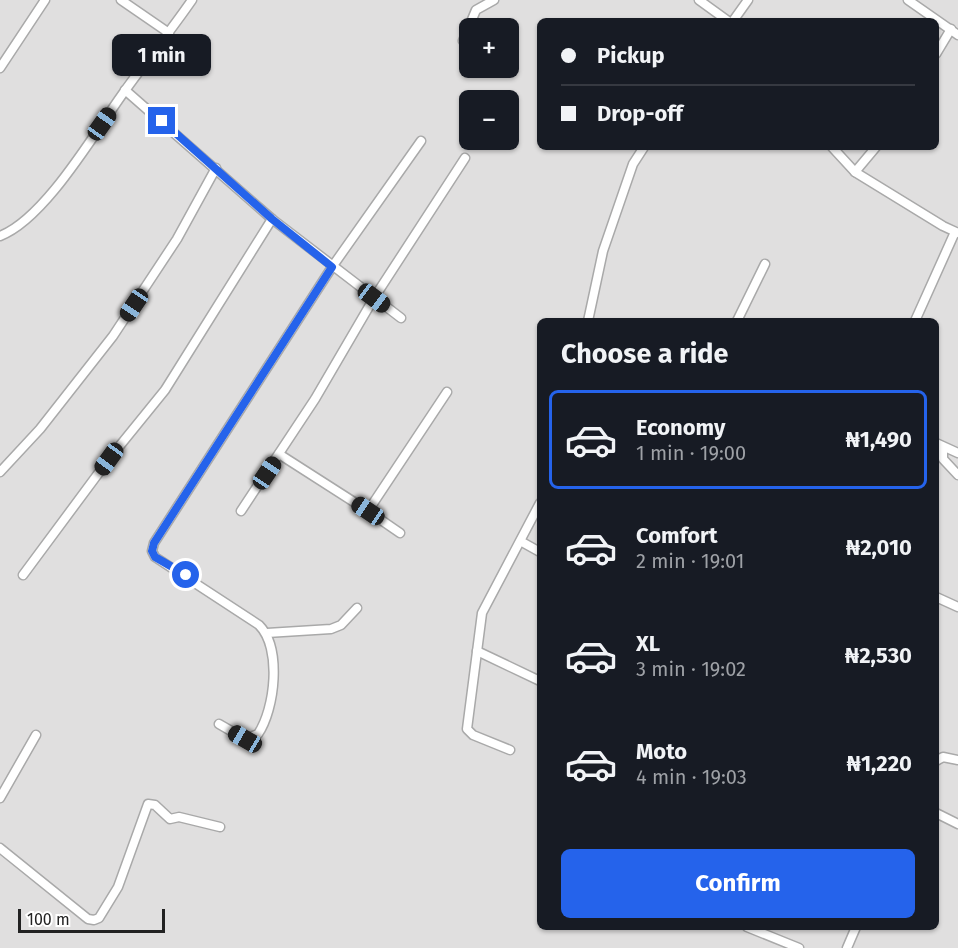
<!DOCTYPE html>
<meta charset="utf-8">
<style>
body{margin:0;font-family:"Fira Sans",sans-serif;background:#242831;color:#f1f3f6;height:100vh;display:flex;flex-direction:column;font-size:22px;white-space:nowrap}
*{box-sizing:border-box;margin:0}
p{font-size:20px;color:#9ea1a6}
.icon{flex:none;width:33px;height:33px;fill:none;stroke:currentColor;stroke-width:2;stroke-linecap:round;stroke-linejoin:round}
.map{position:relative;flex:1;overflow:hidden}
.panel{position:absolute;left:537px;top:318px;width:402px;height:612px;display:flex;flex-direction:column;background:#171b24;border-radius:9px;box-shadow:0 2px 4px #0004}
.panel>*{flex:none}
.top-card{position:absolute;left:537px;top:18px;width:402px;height:132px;border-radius:9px;box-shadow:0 2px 4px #0004;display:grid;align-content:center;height:132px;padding:0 24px;background:#171b24}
.fabs{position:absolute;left:459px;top:18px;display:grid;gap:12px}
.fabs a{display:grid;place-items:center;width:60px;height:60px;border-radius:9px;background:#171b24;box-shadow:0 2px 4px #0004;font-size:30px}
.scale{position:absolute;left:18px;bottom:15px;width:147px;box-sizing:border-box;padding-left:6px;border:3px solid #222;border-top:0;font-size:16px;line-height:21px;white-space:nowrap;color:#222;-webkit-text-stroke:4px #fff;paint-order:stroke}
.end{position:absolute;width:27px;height:27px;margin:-14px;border:8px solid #2563eb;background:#fff;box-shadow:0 0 0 3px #fff}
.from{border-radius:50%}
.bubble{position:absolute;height:42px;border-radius:9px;background:#171b24;box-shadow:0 2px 4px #0004;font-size:20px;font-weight:700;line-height:42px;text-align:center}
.car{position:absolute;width:18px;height:36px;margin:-18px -9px;border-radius:8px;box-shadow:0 0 4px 2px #0007;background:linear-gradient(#222 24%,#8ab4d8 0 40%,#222 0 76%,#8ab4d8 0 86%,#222 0)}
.top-card b{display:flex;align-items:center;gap:21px;height:57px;font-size:22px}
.top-card b+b{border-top:2px solid #363941}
.top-card i{width:15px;height:15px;background:#f1f3f6}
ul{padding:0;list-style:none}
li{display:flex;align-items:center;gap:18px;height:99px;margin:0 12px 9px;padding:0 12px;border:3px solid transparent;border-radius:9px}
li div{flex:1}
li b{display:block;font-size:22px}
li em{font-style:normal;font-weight:700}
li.current{border-color:#2563eb}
li>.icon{width:54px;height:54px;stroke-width:1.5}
h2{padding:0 24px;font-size:27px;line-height:72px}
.primary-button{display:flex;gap:12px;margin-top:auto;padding:12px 24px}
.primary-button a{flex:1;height:69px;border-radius:9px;background:#2563eb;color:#fff;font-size:24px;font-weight:700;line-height:69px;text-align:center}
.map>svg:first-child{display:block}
.residential{fill:#e0dfdf;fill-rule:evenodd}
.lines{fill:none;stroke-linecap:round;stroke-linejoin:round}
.minor-casing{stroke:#a9a9a9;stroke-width:11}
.minor{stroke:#fff;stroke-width:8}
.route{stroke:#2563eb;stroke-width:8}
</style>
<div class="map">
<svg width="958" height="948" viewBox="0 0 958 948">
<rect width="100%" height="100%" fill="#f2efe9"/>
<path class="residential" d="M0,0H958V948H0ZM540,21H936V147H540ZM470,28H508V68H470ZM470,100H508V140H470ZM540,321H936V927H540Z"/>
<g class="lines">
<defs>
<g id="minor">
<polyline points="121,0 169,33"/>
<polyline points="699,0 728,21"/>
<polyline points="908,0 958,35"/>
<polyline points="733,21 748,0"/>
<polyline points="463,41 476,10 494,0"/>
<polyline points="936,54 951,29"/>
<polyline points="0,68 45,0"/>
<polyline points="125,90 272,219 401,318"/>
<polyline points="832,147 855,172 943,226 958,233"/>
<polyline points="855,172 876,147"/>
<path d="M0,236C45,219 95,132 124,92C146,61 170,32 192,0"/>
<polyline points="588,321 603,251 633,164 644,147"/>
<polyline points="737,321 765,264"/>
<polyline points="915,321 955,232"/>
<polyline points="936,443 958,453"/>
<polyline points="943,448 943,459 958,475"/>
<polyline points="279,454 368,511 447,392"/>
<polyline points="0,472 40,429 113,336 177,239 216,168"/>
<polyline points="241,511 315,399 374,298 465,158"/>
<polyline points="368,511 400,533"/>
<polyline points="522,542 540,552"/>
<polyline points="23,575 109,459 165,390 272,219"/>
<polyline points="936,597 958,607"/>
<polyline points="267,633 331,629 341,625 357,608"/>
<polyline points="477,651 540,681"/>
<path d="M219,724L245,739L258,734C275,709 282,648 259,625L155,557L152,551L154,543L332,267L421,141"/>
<polyline points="510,750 473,735 467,729 482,613 540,503"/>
<polyline points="936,761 943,757 958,760"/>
<polyline points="0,798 36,735"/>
<polyline points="936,813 958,824"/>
<polyline points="0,848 88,919 94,920 99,918 118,887 148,804 155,805 170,819 179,817 220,827"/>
<polyline points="747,927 799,948"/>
<polyline points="847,948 856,927"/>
</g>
</defs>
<use href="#minor" class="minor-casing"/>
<use href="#minor" class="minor"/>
</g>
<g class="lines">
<polyline class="route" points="162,121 272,219 332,267 154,543 152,551 155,557 186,575"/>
</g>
</svg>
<div class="fabs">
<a>+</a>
<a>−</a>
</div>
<div class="scale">100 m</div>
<i class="end from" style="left:186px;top:575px"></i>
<i class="end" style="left:162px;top:121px"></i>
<div class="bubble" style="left:112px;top:34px;width:99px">1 min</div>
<i class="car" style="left:102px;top:124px;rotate:35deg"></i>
<i class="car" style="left:374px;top:298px;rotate:127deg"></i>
<i class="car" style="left:134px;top:305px;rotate:214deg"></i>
<i class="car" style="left:109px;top:459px;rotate:216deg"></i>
<i class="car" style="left:267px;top:473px;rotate:34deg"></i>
<i class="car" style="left:368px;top:511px;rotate:304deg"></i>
<i class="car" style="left:245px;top:739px;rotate:300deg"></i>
<div class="top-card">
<b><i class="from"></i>Pickup</b>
<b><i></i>Drop-off</b>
</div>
<section class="panel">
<h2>Choose a ride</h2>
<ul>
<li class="current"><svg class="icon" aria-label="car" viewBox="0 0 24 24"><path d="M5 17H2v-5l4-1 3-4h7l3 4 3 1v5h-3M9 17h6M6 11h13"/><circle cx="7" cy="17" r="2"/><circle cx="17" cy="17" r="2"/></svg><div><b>Economy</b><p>1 min · 19:00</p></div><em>₦1,490</em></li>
<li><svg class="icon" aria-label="car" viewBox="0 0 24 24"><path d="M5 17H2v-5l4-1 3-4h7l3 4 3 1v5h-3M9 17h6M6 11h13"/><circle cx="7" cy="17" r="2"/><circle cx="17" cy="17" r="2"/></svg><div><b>Comfort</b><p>2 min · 19:01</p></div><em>₦2,010</em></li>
<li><svg class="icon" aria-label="car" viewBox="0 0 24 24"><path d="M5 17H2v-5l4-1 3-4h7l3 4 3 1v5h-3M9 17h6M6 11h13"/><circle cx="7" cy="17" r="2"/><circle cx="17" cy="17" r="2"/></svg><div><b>XL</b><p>3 min · 19:02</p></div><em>₦2,530</em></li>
<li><svg class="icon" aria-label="car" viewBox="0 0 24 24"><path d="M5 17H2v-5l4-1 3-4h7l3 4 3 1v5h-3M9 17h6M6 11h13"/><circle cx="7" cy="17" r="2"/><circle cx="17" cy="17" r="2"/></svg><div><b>Moto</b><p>4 min · 19:03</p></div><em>₦1,220</em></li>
</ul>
<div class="primary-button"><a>Confirm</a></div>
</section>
</div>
